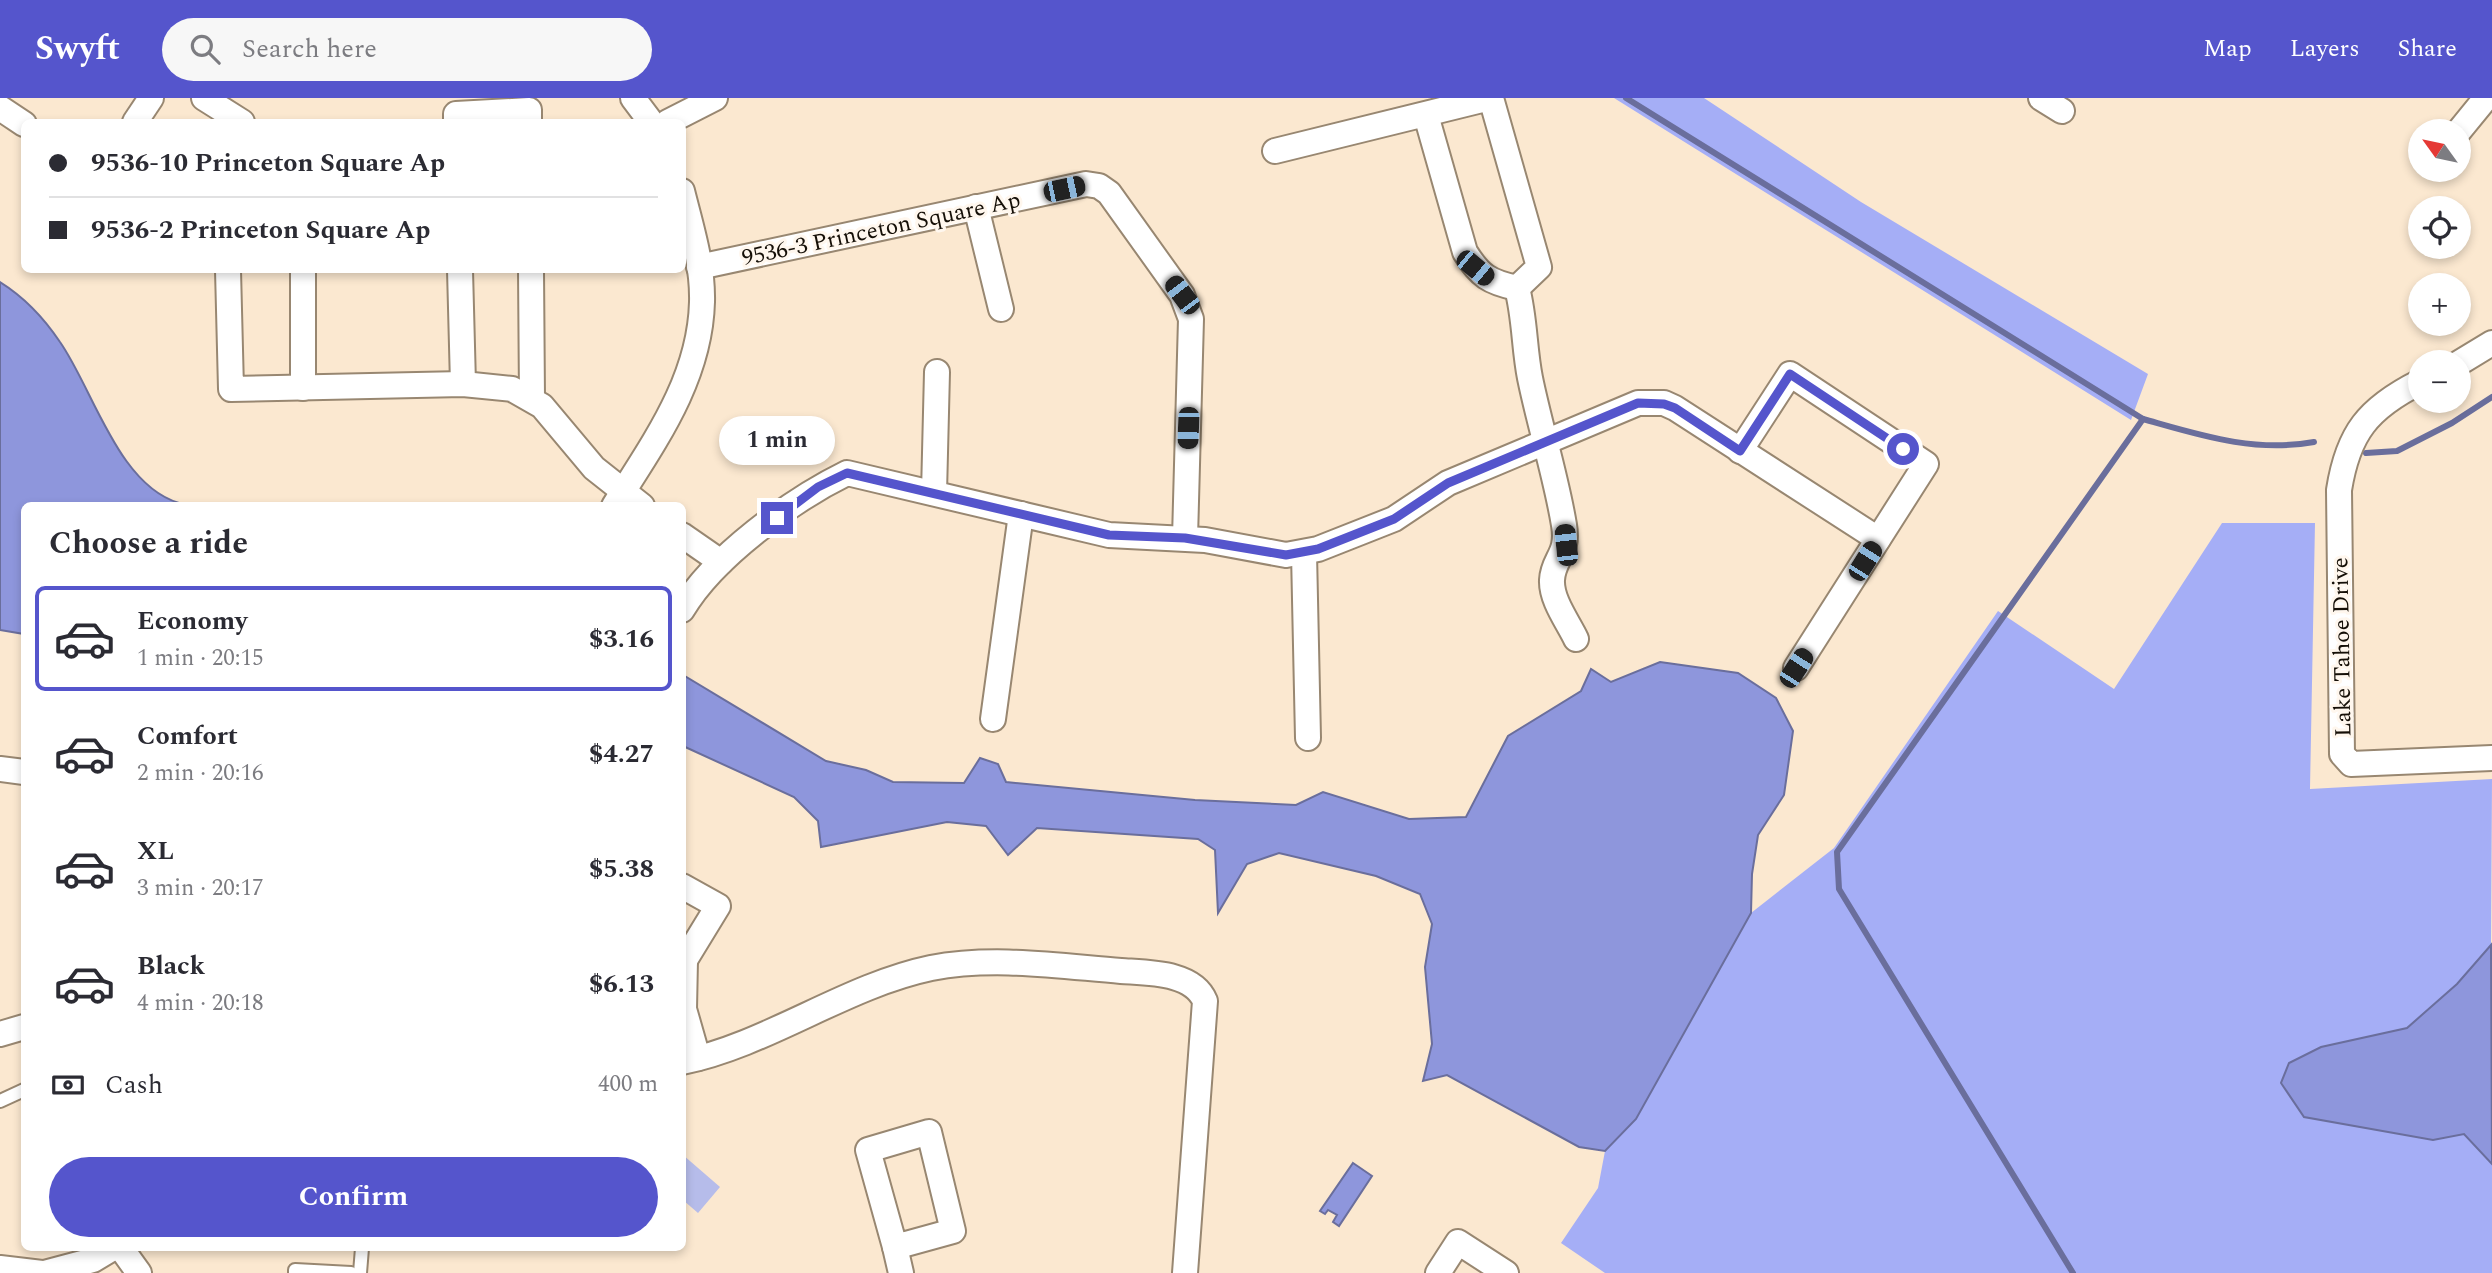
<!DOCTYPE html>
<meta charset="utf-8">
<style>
body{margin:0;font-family:Spectral,serif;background:#f7f7f7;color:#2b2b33;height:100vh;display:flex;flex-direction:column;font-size:26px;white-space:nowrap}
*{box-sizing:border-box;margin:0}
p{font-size:23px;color:#7c7c81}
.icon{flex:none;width:38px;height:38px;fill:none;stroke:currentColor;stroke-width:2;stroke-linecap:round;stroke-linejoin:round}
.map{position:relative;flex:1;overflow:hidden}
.panel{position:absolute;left:21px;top:404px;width:665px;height:749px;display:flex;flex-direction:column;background:#fff;border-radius:10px;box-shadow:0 4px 10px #0003}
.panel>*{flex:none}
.hud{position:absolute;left:21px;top:21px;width:665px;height:154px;border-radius:10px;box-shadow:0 4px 10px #0003;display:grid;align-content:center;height:154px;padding:0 28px;background:#fff}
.needle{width:46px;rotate:303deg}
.buttons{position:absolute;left:2408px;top:21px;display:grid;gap:14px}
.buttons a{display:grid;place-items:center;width:63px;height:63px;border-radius:50%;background:#fff;box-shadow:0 4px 10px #0003;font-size:35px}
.end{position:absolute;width:32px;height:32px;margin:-16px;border:9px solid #55c;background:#fff;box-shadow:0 0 0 4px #fff}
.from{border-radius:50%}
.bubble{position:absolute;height:49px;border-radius:24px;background:#fff;box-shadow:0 4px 10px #0003;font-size:23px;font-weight:700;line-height:49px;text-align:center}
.car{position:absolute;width:21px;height:42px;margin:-21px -10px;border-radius:9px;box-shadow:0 0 5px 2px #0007;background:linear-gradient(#222 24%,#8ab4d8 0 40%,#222 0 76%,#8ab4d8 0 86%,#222 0)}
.hud b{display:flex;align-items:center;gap:24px;height:66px;font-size:26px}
.hud b+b{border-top:2px solid #e1e1e2}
.hud i{width:18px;height:18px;background:#2b2b33}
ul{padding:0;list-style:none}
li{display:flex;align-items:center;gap:21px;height:105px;margin:0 14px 10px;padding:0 14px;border:4px solid transparent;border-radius:10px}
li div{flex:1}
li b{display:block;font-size:26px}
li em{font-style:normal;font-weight:700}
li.on{border-color:#55c}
li>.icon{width:63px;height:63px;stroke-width:1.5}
h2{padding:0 28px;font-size:32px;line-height:84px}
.pay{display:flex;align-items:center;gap:18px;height:77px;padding:0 28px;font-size:26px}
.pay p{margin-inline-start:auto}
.primary-button{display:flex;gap:14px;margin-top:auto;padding:14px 28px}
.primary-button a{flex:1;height:80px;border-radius:42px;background:#55c;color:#fff;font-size:28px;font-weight:700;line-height:80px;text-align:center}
header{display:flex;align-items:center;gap:42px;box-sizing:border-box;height:98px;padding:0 35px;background:#55c;color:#fff}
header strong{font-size:33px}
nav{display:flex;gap:38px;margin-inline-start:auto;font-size:24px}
.search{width:490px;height:63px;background:#f7f7f7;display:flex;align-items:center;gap:18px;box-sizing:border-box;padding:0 24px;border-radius:38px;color:#7c7c81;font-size:26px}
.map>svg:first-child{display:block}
.green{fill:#b6bcea}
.forest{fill:#a5aef6}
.water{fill:#8e96dc;stroke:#6a6e9c;stroke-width:2}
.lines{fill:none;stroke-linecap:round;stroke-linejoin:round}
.stream{stroke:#6a6e9c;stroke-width:6}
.lane-casing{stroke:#988771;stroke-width:16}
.street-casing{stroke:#988771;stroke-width:28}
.lane{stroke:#fff;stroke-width:12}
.street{stroke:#fff;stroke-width:24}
.route{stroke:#55c;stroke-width:9}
.labels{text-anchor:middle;stroke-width:6;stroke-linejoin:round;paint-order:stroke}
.street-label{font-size:23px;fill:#150f07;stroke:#fff7ee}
</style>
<header>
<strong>Swyft</strong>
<div class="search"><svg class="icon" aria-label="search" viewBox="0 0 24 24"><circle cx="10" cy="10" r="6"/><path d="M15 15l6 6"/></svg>Search here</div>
<nav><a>Map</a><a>Layers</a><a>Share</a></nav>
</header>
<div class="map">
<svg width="2492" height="1175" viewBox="0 0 2492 1175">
<rect width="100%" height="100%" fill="#fbe8d0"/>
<polygon class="green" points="683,1057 720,1089 698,1115 683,1102"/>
<g class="forest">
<polygon points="1614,0 1704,0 1861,104 2148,276 2131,322"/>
<polygon points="2222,425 2315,425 2310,691 2492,681 2491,847 2458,886 2407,930 2321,949 2433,1042 2464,1036 2492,1066 2492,1175 1605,1175 1561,1145 1598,1090 1605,1053 1636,1021 1751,815 1834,750 1998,513 2114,591"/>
</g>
<g class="water">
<path d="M0,184C24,199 44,220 60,244C93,291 118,387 179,405C197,411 224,407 243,408H24V536L0,532Z"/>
<polygon points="1660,564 1738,575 1776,600 1793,633 1784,697 1758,737 1752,776 1751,815 1636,1021 1605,1053 1579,1049 1447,977 1423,983 1432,946 1425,869 1432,826 1420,796 1376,778 1279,755 1247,766 1218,815 1215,752 1198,741 1037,730 1008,757 986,728 947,724 821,749 818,723 794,699 683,648 683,577 826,663 866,672 893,684 964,685 980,660 998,666 1006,684 1195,702 1296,707 1323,694 1409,721 1466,719 1508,638 1581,593 1591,571 1611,584"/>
<polygon points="2491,847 2492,1066 2464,1036 2433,1042 2304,1019 2281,985 2289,965 2321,949 2407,930 2457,886"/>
<polygon points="1353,1065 1372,1078 1339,1128 1333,1124 1337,1117 1328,1112 1325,1116 1320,1113"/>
</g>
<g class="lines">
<g class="stream">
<path d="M1626,0L2143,321C2200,337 2254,355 2314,344"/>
<polyline points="2366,355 2397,353 2452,325 2492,299"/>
<polyline points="2073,1175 1839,791 1837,754 2143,321"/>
</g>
<defs>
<g id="lane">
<polyline points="0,1003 24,992"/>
<polyline points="295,1175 295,1172 351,1175"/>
<polyline points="360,1175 362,1150"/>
</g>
<g id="street">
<polyline points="204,0 242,24"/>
<polyline points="633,0 651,24"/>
<polyline points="1491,0 1539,169 1517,190"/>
<polyline points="2041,0 2062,13"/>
<polyline points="0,10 24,26"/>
<path d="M1426,17L1465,154C1480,178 1489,184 1517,190"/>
<polyline points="135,24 151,0"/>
<polyline points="456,24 456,16 529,12 529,24"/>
<polyline points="668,24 715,0"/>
<polyline points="2459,33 2486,0"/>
<polyline points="1275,53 1490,0"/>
<polyline points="976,109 1001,211"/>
<polyline points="699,169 1086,86 1099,88 1109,95 1182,197 1191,221 1185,440"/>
<polyline points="228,172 231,291 463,286 512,291 542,308 594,370 642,408"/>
<polyline points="460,172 463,286"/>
<polyline points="531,172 532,301"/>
<path d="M1517,190C1525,220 1524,250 1530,280C1540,329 1556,378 1564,427C1569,457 1553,460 1552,482C1551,502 1568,524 1576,541"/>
<polyline points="2459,265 2492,245"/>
<path d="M2420,284C2368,310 2348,335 2339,392L2342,656L2351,666L2492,660"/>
<polyline points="303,290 303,172"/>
<polyline points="1740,353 1790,276 1926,366 1796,570"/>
<polyline points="934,395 937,274"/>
<path d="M614,408C654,344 700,282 702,204C703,166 691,129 682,93"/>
<polyline points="682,437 721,464"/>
<polyline points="1304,455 1308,640"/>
<path d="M682,512C713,459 792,402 847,375L1109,437L1205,442L1286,457L1318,451L1394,421L1448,385L1638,305H1664L1675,310L1878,441"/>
<polyline points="993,621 1021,416"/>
<polyline points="0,671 24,674"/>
<polyline points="682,788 718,808 685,862 682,861"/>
<polyline points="685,862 684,911 698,960"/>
<polyline points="0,936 24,929"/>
<path d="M682,964C767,947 845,888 931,870C994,858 1058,868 1121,873C1149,875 1193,874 1205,903L1185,1175"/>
<polygon points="929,1034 953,1133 895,1149 868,1052"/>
<polyline points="895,1149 901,1175"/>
<polyline points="121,1150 139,1175"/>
<polyline points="0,1170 42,1175"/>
<polyline points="44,1175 93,1162 113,1150"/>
<polyline points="1438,1175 1458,1144 1506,1175"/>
</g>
</defs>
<use href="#lane" class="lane-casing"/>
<use href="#street" class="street-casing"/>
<use href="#lane" class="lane"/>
<use href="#street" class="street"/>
</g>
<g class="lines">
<polyline class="route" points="777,420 818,389 847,375 1109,437 1185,440 1286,457 1318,451 1394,421 1448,385 1638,305 1664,306 1675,310 1740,353 1790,276 1903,351"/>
</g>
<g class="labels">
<g class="street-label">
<text transform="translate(881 130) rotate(-12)" y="8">9536-3 Princeton Square Ap</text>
<text transform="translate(2341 549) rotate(-91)" y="8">Lake Tahoe Drive</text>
</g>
</g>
</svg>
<div class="buttons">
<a><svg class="needle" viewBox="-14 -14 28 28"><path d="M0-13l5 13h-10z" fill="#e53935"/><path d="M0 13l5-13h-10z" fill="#7c7c81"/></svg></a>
<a><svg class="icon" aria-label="locate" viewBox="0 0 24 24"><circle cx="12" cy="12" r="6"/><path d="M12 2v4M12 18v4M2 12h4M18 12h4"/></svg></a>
<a>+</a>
<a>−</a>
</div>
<i class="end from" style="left:1903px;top:351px"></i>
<i class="end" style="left:777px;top:420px"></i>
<div class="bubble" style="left:719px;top:318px;width:116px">1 min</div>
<i class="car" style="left:1064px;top:91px;rotate:78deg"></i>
<i class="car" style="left:1475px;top:170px;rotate:130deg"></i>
<i class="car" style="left:1182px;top:197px;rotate:323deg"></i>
<i class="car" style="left:1188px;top:330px;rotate:182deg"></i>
<i class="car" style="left:1566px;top:447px;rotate:354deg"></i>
<i class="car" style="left:1865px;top:463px;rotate:32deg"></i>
<i class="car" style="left:1796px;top:570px;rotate:33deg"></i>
<div class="hud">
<b><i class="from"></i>9536-10 Princeton Square Ap</b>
<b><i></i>9536-2 Princeton Square Ap</b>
</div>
<section class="panel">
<h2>Choose a ride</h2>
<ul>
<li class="on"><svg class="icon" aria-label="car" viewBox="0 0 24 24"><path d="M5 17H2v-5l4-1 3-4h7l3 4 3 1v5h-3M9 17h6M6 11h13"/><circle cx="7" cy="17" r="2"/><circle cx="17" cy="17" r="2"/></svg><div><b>Economy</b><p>1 min · 20:15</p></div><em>$3.16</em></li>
<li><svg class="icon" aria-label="car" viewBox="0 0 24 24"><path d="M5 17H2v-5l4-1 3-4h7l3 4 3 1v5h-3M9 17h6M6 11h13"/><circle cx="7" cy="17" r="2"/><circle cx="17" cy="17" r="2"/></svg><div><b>Comfort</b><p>2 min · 20:16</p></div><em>$4.27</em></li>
<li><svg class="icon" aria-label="car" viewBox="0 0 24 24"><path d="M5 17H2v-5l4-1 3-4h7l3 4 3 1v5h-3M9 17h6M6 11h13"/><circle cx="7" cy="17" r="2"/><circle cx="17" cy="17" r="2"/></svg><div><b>XL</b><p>3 min · 20:17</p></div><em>$5.38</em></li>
<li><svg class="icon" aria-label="car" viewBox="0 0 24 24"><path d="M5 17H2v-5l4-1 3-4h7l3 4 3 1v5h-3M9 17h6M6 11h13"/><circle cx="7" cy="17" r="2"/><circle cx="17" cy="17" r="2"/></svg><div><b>Black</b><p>4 min · 20:18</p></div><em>$6.13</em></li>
</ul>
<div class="pay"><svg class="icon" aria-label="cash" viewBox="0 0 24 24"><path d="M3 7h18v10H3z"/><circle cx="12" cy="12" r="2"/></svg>Cash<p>400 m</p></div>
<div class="primary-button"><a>Confirm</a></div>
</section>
</div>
